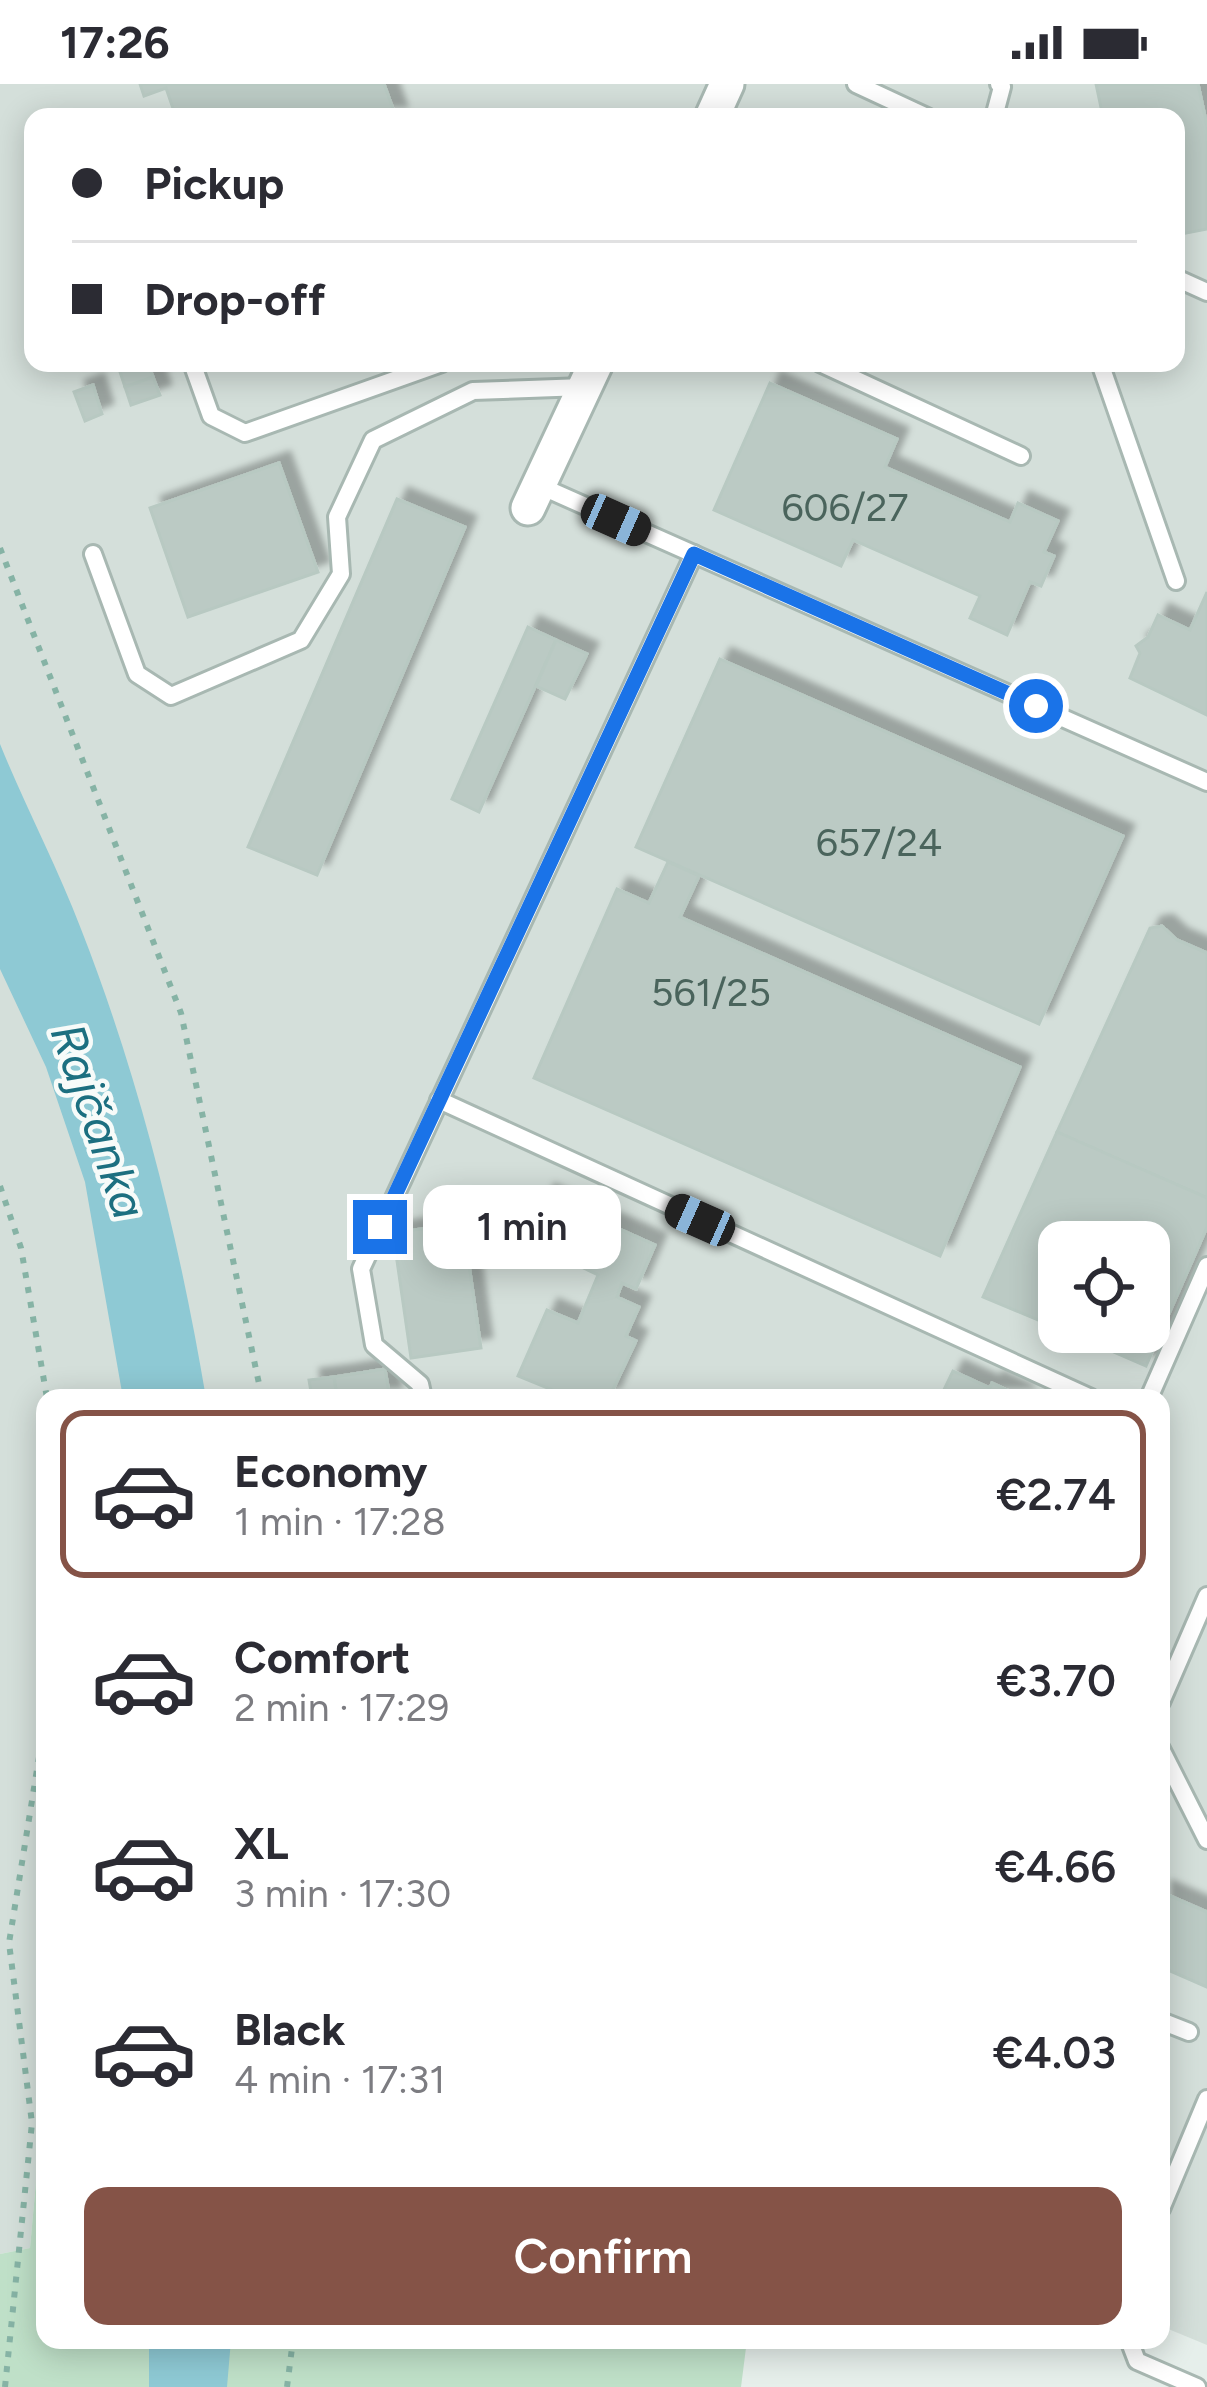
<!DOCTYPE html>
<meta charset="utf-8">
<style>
body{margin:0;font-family:Figtree,sans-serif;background:#f2f2f3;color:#2b2b33;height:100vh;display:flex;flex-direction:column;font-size:45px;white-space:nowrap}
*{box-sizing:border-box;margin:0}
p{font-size:39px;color:#7c7c81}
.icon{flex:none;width:66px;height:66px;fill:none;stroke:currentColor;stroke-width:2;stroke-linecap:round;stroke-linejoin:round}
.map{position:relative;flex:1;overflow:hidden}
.drawer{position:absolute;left:36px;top:1305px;width:1134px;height:960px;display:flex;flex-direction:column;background:#fff;border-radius:24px;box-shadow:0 6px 30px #0003}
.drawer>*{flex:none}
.guide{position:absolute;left:24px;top:24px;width:1161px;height:264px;border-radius:24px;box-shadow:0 6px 30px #0003;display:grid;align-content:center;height:264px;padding:0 48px;background:#fff}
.tools{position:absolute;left:1038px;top:1137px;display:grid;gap:24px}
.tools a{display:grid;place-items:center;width:132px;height:132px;border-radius:24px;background:#fff;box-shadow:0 6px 30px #0003;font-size:60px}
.end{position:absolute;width:54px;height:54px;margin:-27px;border:15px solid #1a73e8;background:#fff;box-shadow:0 0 0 6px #fff}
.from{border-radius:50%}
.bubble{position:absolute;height:84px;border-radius:24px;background:#fff;box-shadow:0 6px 30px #0003;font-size:39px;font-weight:600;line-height:84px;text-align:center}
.car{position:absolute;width:36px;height:72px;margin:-36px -18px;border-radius:15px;box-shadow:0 0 9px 3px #0007;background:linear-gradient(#222 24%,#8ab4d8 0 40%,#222 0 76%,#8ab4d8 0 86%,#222 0)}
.guide b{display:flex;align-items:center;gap:42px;height:114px;font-size:45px}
.guide b+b{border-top:3px solid #e1e1e2}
.guide i{width:30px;height:30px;background:#2b2b33}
ul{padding:21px 0 0;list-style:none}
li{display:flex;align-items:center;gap:36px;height:168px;margin:0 24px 18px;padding:0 24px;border:6px solid transparent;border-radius:24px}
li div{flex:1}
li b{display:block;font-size:45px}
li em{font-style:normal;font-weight:600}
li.current{border-color:#855347}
li>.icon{width:108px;height:108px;stroke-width:1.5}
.action{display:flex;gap:24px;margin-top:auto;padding:24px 48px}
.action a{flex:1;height:138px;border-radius:24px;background:#855347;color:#fff;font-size:48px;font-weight:600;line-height:138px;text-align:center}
.status{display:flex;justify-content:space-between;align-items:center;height:84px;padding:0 60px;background:#fff;direction:ltr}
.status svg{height:33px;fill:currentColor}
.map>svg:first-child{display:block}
.built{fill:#d4dfda;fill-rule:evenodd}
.green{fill:#bfe0c8}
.water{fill:#8ec9d4}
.building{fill:#bbcac4;stroke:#b8c9c2;stroke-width:3;filter:url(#shadow)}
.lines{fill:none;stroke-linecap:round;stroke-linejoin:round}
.service-casing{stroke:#a8b8b2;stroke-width:22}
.minor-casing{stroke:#a8b8b2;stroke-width:39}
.path{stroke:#86b3a5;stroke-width:6;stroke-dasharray:6 9;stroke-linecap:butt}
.service{stroke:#fff;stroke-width:16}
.minor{stroke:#fff;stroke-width:33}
.route{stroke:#1a73e8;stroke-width:15}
.labels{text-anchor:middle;stroke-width:9;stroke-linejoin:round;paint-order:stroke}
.number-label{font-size:39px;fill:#4a645c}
.water-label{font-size:48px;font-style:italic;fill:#1c6f80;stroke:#f7fbf9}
</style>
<div class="status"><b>17:26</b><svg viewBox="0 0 49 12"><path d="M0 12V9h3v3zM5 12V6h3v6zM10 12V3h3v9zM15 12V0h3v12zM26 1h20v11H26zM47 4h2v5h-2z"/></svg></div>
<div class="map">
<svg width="1207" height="2303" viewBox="0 0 1207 2303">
<defs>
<filter id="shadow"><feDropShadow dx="11" dy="-11" stdDeviation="3" flood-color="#0004"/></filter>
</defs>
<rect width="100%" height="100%" fill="#e6efeb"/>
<path class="built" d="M0,0H1207V2261L1161,2242V1314H45V1998L30,2164L0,2170ZM33,33H1176V279H33ZM1059,1158H1149V1248H1059Z"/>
<polygon class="green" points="45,1998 45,2256 747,2256 741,2303 0,2303 0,2170 30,2164"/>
<g class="water">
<path d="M0,660C25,722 57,782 81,845C140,996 179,1154 206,1314H123L85,1098L46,983L0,885Z"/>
<polygon points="149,2256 231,2256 227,2303 149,2303"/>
</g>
<g class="building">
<polygon points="140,0 384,0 396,33 176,33 166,4 144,12"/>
<polygon points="1096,0 1198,0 1207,42 1207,145 1176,151 1176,33 1103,33"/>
<polygon points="137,279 148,279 153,293 125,303 119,285"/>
<polygon points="153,293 160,311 131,321 125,303"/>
<polygon points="770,299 897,355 885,383 1010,438 1018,419 1058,437 1044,468 1054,472 1041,502 1030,498 1007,551 970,534 980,512 853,456 841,482 714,426"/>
<polygon points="93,301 102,330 85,337 74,308"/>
<polygon points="279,379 318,488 188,533 150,424"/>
<polygon points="397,415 465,443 317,791 248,763"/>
<polygon points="1207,508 1207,631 1130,594 1140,569 1136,562 1148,553 1158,531 1190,546"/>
<polygon points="528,543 556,556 479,728 452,715"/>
<polygon points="556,556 587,570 565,615 536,602"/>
<polygon points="720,575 1123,752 1039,940 636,763"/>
<polygon points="668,778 699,792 680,833 1020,983 940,1172 534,994 617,805 649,819"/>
<polygon points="1162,842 1177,856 1207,869 1207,1114 1057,1048 1150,844"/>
<polygon points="1057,1048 1207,1114 1207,1143 1146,1282 1068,1248 1149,1248 1149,1158 1059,1158 1061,1248 1057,1259 1042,1253 1048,1240 983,1213"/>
<polygon points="544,1111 655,1161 636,1205 622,1199 617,1213 639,1223 626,1252 636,1257 609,1314 572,1314 518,1292 547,1226 578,1239 598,1191 523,1155"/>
<polygon points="463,1139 481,1264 411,1274 393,1149"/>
<polygon points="385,1285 390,1314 337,1314 334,1293"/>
<polygon points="953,1287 990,1304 992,1299 1024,1314 940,1314"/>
<polygon points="334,1293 337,1314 312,1314 309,1296"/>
<polygon points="1161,1808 1207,1828 1207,1903 1161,1883"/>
</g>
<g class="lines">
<defs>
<g id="service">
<polyline points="856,0 927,33"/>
<polyline points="994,33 1002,3 999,0"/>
<polyline points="1176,194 1207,208"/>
<polyline points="192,279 211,332 245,349 442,279"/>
<polyline points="820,279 1021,372"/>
<polyline points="1100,279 1176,497"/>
<polyline points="538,401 1207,698"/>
<polyline points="93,470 137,590 171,612 301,556 341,490 337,433 373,356 473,307 584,303"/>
<polyline points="439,1016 1091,1314"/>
<polyline points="423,1314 420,1300 374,1261 361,1185 694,470"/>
<polyline points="1149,1314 1207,1182"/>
<polyline points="1161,1618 1207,1512"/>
<polyline points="1161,1665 1207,1756"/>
<polyline points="1161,1937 1189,1948"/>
<polyline points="1161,2125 1207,2015"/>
<polyline points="1129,2256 1137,2277 1197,2303"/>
</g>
<g id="minor">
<polyline points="712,33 727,0"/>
<polyline points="528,424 596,279"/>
</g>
</defs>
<use href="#service" class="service-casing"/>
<use href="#minor" class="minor-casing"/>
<g class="path">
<polyline points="0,464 181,929 262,1314"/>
<polyline points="0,1102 21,1164 47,1314"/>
<polyline points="5,2303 32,2039 9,1859 45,1636"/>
<polyline points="287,2303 293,2256"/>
</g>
<use href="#service" class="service"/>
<use href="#minor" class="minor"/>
</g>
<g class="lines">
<polyline class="route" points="380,1143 694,470 1036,622"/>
</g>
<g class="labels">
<g class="number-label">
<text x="845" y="437">606/27</text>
<text x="879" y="772">657/24</text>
<text x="711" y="922">561/25</text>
</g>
<g class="water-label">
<text transform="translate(99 1037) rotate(71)" y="17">Rajčanka</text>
</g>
</g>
</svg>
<div class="tools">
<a><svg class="icon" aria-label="locate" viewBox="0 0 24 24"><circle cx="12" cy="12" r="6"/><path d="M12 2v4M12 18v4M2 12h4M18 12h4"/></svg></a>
</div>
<i class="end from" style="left:1036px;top:622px"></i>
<i class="end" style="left:380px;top:1143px"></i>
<div class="bubble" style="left:423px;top:1101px;width:198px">1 min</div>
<i class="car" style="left:616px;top:436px;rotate:114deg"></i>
<i class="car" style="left:700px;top:1136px;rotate:294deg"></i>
<div class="guide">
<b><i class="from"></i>Pickup</b>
<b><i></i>Drop-off</b>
</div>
<section class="drawer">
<ul>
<li class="current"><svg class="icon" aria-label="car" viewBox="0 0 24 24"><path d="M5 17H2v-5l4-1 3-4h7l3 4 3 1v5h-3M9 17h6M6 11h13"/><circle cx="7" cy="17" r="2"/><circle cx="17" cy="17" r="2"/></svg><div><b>Economy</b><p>1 min · 17:28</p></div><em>€2.74</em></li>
<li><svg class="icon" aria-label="car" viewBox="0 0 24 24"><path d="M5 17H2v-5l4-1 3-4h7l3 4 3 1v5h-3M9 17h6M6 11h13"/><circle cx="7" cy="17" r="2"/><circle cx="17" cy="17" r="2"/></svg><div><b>Comfort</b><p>2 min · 17:29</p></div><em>€3.70</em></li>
<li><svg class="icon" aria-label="car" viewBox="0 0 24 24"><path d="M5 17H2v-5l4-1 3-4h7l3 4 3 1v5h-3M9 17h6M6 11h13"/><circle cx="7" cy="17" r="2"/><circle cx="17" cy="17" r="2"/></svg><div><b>XL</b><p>3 min · 17:30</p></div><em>€4.66</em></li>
<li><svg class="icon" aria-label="car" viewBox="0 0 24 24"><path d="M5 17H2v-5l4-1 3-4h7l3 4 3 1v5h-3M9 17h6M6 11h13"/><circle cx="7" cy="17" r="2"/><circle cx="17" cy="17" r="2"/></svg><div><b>Black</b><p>4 min · 17:31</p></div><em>€4.03</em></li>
</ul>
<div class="action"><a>Confirm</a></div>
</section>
</div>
